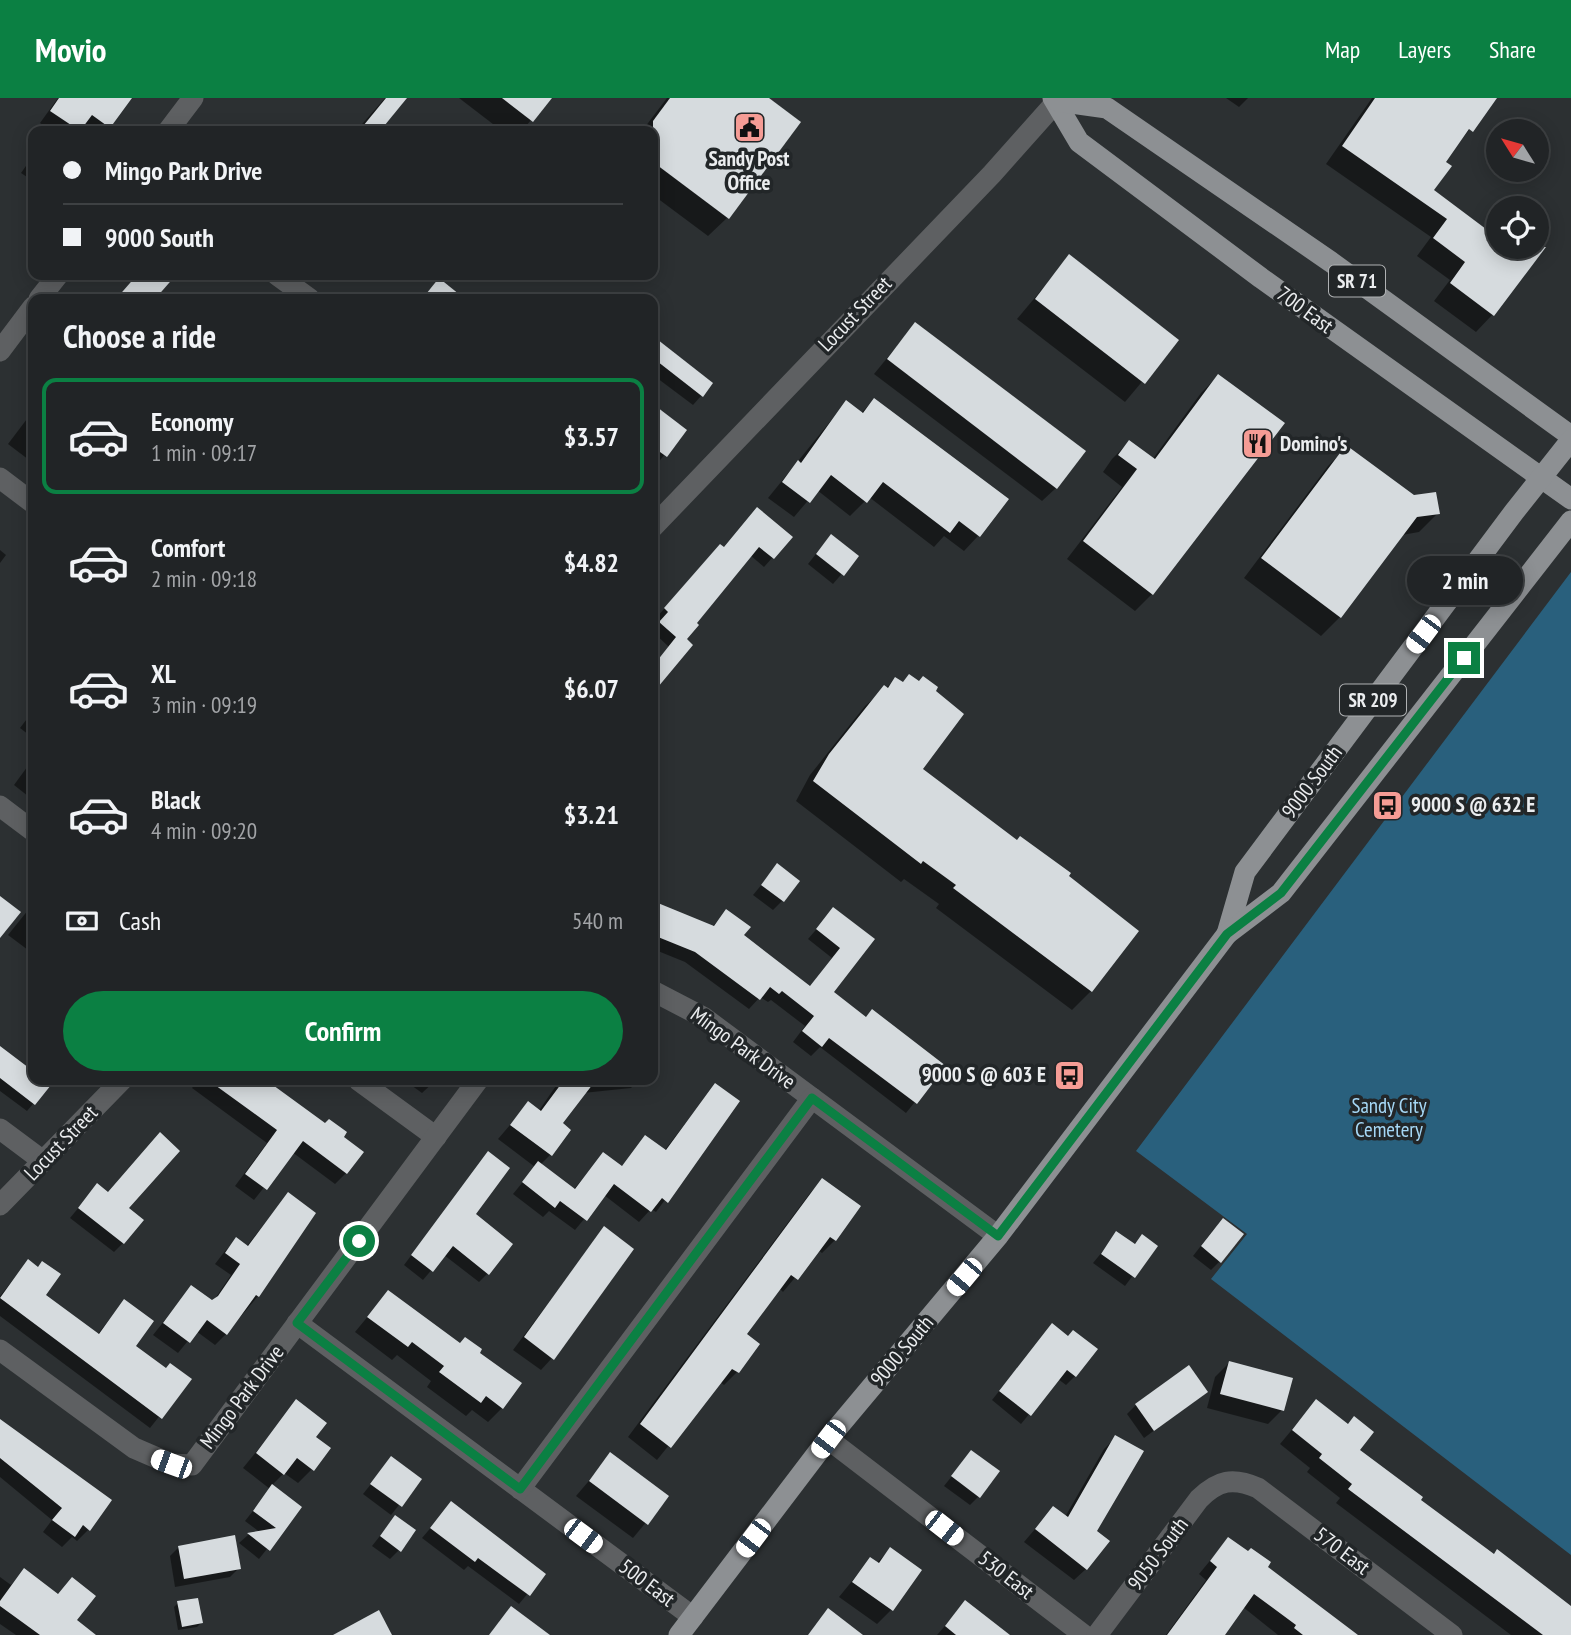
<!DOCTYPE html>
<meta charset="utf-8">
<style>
body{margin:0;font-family:"PT Sans Narrow",sans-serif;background:#292c2e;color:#f1f3f6;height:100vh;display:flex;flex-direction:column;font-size:26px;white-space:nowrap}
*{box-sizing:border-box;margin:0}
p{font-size:23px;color:#a2a4a7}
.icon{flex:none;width:38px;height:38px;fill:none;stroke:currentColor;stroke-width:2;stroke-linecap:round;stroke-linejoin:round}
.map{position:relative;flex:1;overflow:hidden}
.side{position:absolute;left:28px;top:196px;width:630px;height:791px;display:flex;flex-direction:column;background:#212426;border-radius:14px;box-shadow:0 4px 18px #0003,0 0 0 2px #3e4143}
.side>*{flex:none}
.hud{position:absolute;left:28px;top:28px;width:630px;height:154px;border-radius:14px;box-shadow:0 4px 18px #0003,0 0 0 2px #3e4143;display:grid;align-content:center;height:154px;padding:0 35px;background:#212426}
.needle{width:46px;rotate:307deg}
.controls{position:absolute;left:1486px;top:21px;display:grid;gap:14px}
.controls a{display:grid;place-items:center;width:63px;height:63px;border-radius:50%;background:#212426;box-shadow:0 4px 18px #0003,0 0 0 2px #3e4143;font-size:35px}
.end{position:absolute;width:32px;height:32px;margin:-16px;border:9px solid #0b8043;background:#fff;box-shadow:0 0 0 4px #fff}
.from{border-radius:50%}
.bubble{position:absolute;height:49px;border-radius:24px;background:#212426;box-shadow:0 4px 18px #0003,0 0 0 2px #3e4143;font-size:23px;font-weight:700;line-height:49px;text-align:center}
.car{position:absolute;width:21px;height:42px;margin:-21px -10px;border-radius:9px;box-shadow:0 0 5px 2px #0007;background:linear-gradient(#fff 24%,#345 0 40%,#fff 0 76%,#345 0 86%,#fff 0)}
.hud b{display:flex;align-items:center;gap:24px;height:66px;font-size:26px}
.hud b+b{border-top:2px solid #3e4143}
.hud i{width:18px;height:18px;background:#f1f3f6}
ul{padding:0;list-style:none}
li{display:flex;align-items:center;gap:21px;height:116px;margin:0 14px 10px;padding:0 21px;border:4px solid transparent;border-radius:14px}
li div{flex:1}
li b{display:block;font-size:26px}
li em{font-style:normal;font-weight:700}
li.active{border-color:#0b8043}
li>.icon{width:63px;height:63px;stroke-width:1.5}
h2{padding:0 35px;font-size:32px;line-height:84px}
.pay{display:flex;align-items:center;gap:18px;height:77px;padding:0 35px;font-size:26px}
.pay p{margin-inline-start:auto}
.action{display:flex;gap:14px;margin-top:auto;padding:14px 35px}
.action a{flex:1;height:80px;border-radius:42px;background:#0b8043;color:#fff;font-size:28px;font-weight:700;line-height:80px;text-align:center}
header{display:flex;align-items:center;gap:42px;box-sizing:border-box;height:98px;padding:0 35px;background:#0b8043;color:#fff}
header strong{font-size:33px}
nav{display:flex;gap:38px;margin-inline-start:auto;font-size:24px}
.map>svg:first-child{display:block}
.green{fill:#29607d}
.shadow{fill:#0007}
.building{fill:#d6dbde}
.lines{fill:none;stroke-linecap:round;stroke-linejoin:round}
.minor{stroke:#5e6062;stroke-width:21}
.major{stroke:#8d9093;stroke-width:21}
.route{stroke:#0b8043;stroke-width:9}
.labels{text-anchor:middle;stroke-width:7;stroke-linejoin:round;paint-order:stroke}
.shield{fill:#222628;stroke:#afb1b3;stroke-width:2}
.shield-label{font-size:19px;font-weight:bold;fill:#ebedef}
.poi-label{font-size:21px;font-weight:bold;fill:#ebedef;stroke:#222628;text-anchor:start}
.street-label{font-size:21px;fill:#ebedef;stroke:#222628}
.park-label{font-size:21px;fill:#a5d7f5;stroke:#222628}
</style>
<header>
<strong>Movio</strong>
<nav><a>Map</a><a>Layers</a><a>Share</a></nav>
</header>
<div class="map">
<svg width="1571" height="1537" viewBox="0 0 1571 1537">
<rect width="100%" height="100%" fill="#2c3032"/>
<polygon class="green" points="1571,474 1571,1457 1211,1181 1247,1136 1136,1053"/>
<g class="shadow">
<polygon points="58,0 128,0 104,33 88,33 82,28 78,33 51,33 40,25"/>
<polygon points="385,0 405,0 379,33 356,33"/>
<polygon points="459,0 549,0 522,33 502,33"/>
<polygon points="667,0 766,0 727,120 708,138 653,97 653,33 642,33"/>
<polygon points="1226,0 1248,0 1239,9"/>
<polygon points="1372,0 1494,0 1444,64 1432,93 1488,135 1498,124 1498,149 1536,149 1536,138 1546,145 1493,216 1476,234 1434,203 1450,182 1417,158 1431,139 1326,66"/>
<polygon points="33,58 33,83 21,75"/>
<polygon points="1069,159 1177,242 1125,304 1017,221"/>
<polygon points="915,226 1056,390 1042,403 874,276"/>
<polygon points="654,241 701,298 693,307 653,277"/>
<polygon points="1218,278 1283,326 1152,496 1135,513 1067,461 1122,389 1103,374 1112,361 1129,344 1152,362 1201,295"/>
<polygon points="874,302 978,438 964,453 944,438 934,449 869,399 850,418 817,392 794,419 768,400 846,304 861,315"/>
<polygon points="653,308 685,332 656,367 653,364"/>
<polygon points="33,313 33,365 8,346"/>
<polygon points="1347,349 1438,415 1419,434 1402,437 1340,519 1321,538 1244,480 1328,368"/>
<polygon points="791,439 764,469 750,457 684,541 691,547 653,595 653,567 669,549 653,534 661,523 657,519 711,457 723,451"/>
<polygon points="823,447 857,458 833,486 808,466"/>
<polygon points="0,452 6,457 0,465"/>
<polygon points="895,582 920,672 1067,779 1091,893 1072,912 936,810 939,806 904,781 901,784 796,703 810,677 865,608"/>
<polygon points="33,613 33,640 20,630"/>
<polygon points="33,661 33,702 14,687"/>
<polygon points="777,768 782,803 773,812 753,797"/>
<polygon points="653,805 712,829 727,813 742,838 809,890 832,860 808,841 833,812 872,842 831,894 865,920 944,968 906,1015 820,949 811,958 793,944 805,928 771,902 768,904 760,899 749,911 685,864 653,851"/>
<polygon points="33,806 33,848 28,852 8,837"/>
<polygon points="0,950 28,971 33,966 33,982 53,982 27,1013 0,993"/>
<polygon points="198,982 263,982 341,1039 346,1075 335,1086 292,1054 254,1102 235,1088 267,1045 192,990"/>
<polygon points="404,982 436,982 422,995"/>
<polygon points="560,982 639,982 631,990 583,995 561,1026 550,1057 540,1067 573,1092 604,1056 621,1069 646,1039 664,1053 715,987 738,1003 656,1114 651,1111 639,1124 604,1097 575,1132 549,1113 543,1119 513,1096 535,1069 498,1041 528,1006 538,1014"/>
<polygon points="488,1055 473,1116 488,1175 479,1184 444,1157 423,1182 404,1167"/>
<polygon points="823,1082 859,1109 835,1142 822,1155 818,1152 783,1194 779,1190 744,1237 737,1274 724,1287 720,1284 657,1362 628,1339 810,1095"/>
<polygon points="288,1096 314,1115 258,1198 226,1236 215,1247 196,1233 178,1255 153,1237 191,1189 212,1205 231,1177 215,1166 225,1153 236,1142 246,1149"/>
<polygon points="89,1097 126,1110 123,1145 114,1154 70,1120"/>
<polygon points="604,1131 552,1260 541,1272 513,1252"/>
<polygon points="1214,1131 1220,1163 1211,1172 1193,1158"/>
<polygon points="1117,1136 1133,1147 1142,1139 1155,1148 1125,1188 1093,1165"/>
<polygon points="28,1163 37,1170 43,1198 97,1237 124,1203 134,1248 165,1272 189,1281 150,1330 0,1218 0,1198"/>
<polygon points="388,1194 459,1247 478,1255 502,1310 488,1324 472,1312 466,1318 427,1289 431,1283 397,1257 392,1262 355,1234"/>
<polygon points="1052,1227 1067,1240 1075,1278 1066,1287 1058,1281 1021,1326 992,1302"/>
<polygon points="1229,1265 1282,1312 1268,1326 1207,1310 1215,1279"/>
<polygon points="1206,1294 1144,1340 1127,1316 1136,1307"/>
<polygon points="1316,1303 1347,1328 1357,1353 1493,1458 1571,1511 1571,1537 1511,1537 1336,1405 1340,1400 1307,1374 1310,1370 1280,1346"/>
<polygon points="297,1304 314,1339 312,1371 298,1385 284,1375 271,1388 300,1409 259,1461 239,1445 248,1437 261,1435 245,1423 270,1391 243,1370"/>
<polygon points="0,1322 88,1432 77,1443 72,1439 62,1449 43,1434 52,1422 0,1379"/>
<polygon points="1116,1339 1086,1471 1074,1482 1024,1444 1053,1410 1065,1419 1104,1351"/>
<polygon points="971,1354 979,1398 970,1407 944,1388"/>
<polygon points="611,1357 667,1399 633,1440 576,1398"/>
<polygon points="391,1361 420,1381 391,1417 363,1396"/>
<polygon points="451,1406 544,1476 519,1506 468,1468 464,1472 422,1440"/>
<polygon points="395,1419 399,1452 390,1461 372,1448"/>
<polygon points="1228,1441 1265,1469 1352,1537 1278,1537 1243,1509 1222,1537 1166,1537 1206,1482 1199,1476"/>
<polygon points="179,1449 239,1470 230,1479 175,1489 170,1458"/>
<polygon points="890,1451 891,1512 877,1526 839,1499 870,1461 876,1466"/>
<polygon points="24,1473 57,1497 72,1481 75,1522 94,1537 16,1537 0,1526 0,1479 11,1487"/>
<polygon points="178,1505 201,1525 197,1529 178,1532 174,1509"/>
<polygon points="965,1505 1007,1537 937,1537"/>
</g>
<g class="building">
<polygon points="59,0 132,0 110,30 92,17 80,33 50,13"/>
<polygon points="386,0 407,0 380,33 359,33"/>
<polygon points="502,0 552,0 533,24"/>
<polygon points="670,0 769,0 801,24 729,121 653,64 653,23"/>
<polygon points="1375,0 1497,0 1473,34 1469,31 1446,64 1452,68 1434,92 1498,140 1498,149 1546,149 1494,218 1450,185 1465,164 1433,140 1447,121 1342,48"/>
<polygon points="1069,156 1179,242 1145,286 1035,201"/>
<polygon points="137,177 176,177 155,201 116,201"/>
<polygon points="439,180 465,201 422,201"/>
<polygon points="915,224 1086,353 1057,391 887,261"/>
<polygon points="653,238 713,285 703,299 653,260"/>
<polygon points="1218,276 1285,325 1153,497 1083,443 1137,371 1118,357 1129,342 1155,361"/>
<polygon points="874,300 1009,401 980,439 959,423 950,435 883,384 867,405 831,377 810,405 782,384 798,362 801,365 846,302 863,315"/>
<polygon points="653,306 687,332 667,359 653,349"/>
<polygon points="1346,347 1414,397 1436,394 1440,416 1417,419 1341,520 1261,460"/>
<polygon points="757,409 793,439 774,461 759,449 697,525 699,527 687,541 693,547 653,595 653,568 676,539 659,524 668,514 664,510 720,446 724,449"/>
<polygon points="831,436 859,458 844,478 816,456"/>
<polygon points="909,576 919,583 923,578 938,589 936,593 964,616 923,671 1017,742 1020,738 1071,775 1069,778 1139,833 1092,894 953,790 956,787 923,763 921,766 813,683 829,656 884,587 888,590 895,579 903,584"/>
<polygon points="777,765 800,783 784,804 761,787"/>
<polygon points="0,798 21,814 0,840"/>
<polygon points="653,803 714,828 726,811 751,829 744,837 810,888 840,850 816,831 833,809 875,841 834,894 866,919 872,911 946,968 917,1006 829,940 822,949 802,933 814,918 782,893 779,896 770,889 760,902 695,854 653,837"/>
<polygon points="0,948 33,973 33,982 55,982 35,1007 0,980"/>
<polygon points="208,982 266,982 325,1025 329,1021 347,1034 344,1039 364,1054 347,1076 303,1043 267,1092 245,1076 277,1032"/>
<polygon points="564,982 596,982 563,1025 571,1032 552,1058 510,1027 528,1003 541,1013"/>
<polygon points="715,985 740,1003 668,1105 662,1100 651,1114 614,1086 587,1123 560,1103 555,1110 522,1084 538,1063 575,1091 603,1054 622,1068 645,1037 666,1052"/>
<polygon points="160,1034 180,1053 129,1110 144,1122 124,1146 78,1110 97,1085 108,1094"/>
<polygon points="488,1053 510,1070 476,1116 513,1146 489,1177 453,1148 433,1174 411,1157"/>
<polygon points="822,1080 861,1108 836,1143 830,1139 798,1182 791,1177 747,1236 760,1246 739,1275 732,1271 671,1350 640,1326"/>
<polygon points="288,1094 316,1115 259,1199 256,1197 227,1237 207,1222 190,1245 163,1225 191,1187 212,1202 218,1198 240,1166 225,1155 236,1139 248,1148"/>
<polygon points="1223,1120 1244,1136 1221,1165 1201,1148"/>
<polygon points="604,1128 634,1151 554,1262 524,1239"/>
<polygon points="1116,1133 1135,1146 1142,1136 1158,1148 1135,1180 1101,1156"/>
<polygon points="28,1161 38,1169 42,1163 61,1176 46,1197 99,1236 124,1201 154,1223 136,1248 166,1270 170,1265 192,1281 162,1321 0,1200"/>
<polygon points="388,1192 460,1245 465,1239 482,1251 480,1255 522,1285 503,1311 486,1298 481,1305 439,1274 444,1268 412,1244 408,1249 367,1219"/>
<polygon points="1052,1225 1068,1238 1073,1232 1098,1251 1076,1279 1067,1272 1031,1318 999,1293"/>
<polygon points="1229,1263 1293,1280 1284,1313 1220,1296"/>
<polygon points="1189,1267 1208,1294 1154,1333 1135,1306"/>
<polygon points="296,1301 327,1325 316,1339 331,1350 314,1373 297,1360 284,1377 256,1355"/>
<polygon points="1316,1301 1348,1326 1354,1318 1374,1334 1360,1352 1423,1399 1421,1402 1494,1456 1497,1451 1571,1508 1571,1537 1543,1537 1348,1391 1352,1386 1319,1360 1322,1356 1292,1332"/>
<polygon points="0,1321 112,1402 90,1433 83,1427 75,1439 52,1422 62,1410 0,1360"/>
<polygon points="1115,1337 1144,1353 1097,1433 1110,1443 1087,1472 1035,1431 1053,1408 1068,1419"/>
<polygon points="971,1352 1000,1373 980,1400 951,1378"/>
<polygon points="610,1354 669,1398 648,1427 589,1383"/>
<polygon points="391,1358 422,1381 402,1409 370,1386"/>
<polygon points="272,1386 302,1409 270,1453 247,1435 276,1430 253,1413"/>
<polygon points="451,1403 546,1476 530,1498 478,1460 475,1464 430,1430"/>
<polygon points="395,1417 416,1432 401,1454 380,1438"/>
<polygon points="235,1437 241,1471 184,1481 178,1448"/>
<polygon points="1228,1439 1248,1453 1251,1450 1271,1464 1268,1469 1358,1537 1303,1537 1294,1530 1296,1527 1254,1496 1225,1537 1167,1537 1217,1469 1210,1463"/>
<polygon points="890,1449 922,1472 893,1513 852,1484 870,1459 879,1465"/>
<polygon points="24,1470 58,1496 72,1479 96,1498 77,1522 96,1537 40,1537 0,1508 0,1503"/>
<polygon points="198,1500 203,1525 182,1529 177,1503"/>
<polygon points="965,1502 1010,1537 956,1537 945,1528"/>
<polygon points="511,1508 550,1537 489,1537"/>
<polygon points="828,1510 863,1537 808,1537"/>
<polygon points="379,1512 392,1537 333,1537"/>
</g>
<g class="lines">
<g class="minor">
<polyline points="168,33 193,0"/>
<polyline points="277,177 310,201"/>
<polyline points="39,201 58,177"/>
<polyline points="0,253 33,209"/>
<polyline points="0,380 33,405"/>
<polyline points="653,429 992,76 1057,3"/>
<polyline points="0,708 33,733"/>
<polyline points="653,893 703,919 998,1138"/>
<polyline points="358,982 436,1039"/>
<polyline points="0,1031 43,1063"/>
<polyline points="0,1107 122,982"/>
<polyline points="297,1225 693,1519"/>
<polyline points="0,1252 134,1350 171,1366 192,1367 478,982"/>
<polyline points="828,1341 1084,1537"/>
<polyline points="520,1391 812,1000"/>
<path d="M1097,1537L1199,1401C1218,1382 1233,1379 1258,1390L1452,1537"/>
</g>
<g class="major">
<polyline points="1053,0 1079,44 1261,180 1571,401"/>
<polyline points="1057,3 1107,10 1331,164 1571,338"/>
<polyline points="1227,836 1245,774 1514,414 1571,342"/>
<polyline points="679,1537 828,1341 998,1138 1227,836 1281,795 1571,423"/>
</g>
</g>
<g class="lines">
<polyline class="route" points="359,1143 297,1225 520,1391 812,1000 998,1138 1227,836 1281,795 1464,560"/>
</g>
<defs>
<symbol id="civic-square" viewBox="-11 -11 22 22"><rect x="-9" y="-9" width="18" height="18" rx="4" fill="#f59c95" stroke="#222628"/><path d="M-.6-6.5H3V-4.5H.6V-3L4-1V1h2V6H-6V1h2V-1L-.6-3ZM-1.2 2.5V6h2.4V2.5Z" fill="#111"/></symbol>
<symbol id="restaurant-square" viewBox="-11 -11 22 22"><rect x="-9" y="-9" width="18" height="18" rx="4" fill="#f59c95" stroke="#222628"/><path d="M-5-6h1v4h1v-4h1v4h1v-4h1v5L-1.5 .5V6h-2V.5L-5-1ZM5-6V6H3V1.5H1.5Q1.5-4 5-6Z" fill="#111"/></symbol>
<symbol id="bus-square" viewBox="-11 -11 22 22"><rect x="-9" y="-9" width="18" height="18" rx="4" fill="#f59c95" stroke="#222628"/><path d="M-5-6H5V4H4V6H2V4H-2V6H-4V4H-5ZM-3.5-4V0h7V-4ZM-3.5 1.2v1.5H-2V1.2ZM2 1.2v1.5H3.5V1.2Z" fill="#111"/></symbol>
</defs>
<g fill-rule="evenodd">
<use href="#civic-square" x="732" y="12" width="35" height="35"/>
<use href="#restaurant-square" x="1240" y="328" width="35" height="35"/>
<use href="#bus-square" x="1370" y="690" width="35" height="35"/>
<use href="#bus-square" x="1052" y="960" width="35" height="35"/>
</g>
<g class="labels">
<g class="shield">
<rect x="1329" y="167.5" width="56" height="31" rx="5"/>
<rect x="1340" y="586.5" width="66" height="31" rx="5"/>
</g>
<g class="shield-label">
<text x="1357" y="190">SR 71</text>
<text x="1373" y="609">SR 209</text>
</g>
<g class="poi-label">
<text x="749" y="68" text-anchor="middle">Sandy Post<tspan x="749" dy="24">Office</tspan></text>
<text x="1280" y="353">Domino's</text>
<text x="1411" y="714">9000 S @ 632 E</text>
<text x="1046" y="984" text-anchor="end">9000 S @ 603 E</text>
</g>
<g class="street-label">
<text transform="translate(1305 212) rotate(36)" y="7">700 East</text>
<text transform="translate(855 216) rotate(-46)" y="7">Locust Street</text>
<text transform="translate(1312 684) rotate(-53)" y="7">9000 South</text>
<text transform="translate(743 950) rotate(36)" y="7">Mingo Park Drive</text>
<text transform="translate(61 1045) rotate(-46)" y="7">Locust Street</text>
<text transform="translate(902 1253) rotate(-50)" y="7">9000 South</text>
<text transform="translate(242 1299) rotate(-53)" y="7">Mingo Park Drive</text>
<text transform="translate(1342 1453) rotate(37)" y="7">570 East</text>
<text transform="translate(1158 1456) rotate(-53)" y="7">9050 South</text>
<text transform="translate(1006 1477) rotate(38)" y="7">530 East</text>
<text transform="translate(647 1485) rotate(37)" y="7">500 East</text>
</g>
<g class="park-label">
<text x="1389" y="1015">Sandy City<tspan x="1389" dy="24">Cemetery</tspan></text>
</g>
</g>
</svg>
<div class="controls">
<a><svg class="needle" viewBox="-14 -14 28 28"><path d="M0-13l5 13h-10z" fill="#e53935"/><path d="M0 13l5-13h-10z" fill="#a2a4a7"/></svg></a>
<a><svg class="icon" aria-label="locate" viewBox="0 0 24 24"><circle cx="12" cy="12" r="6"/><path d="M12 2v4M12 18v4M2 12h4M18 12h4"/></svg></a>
</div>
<i class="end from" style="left:359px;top:1143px"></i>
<i class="end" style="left:1464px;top:560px"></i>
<div class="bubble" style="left:1407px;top:458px;width:116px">2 min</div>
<i class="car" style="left:1423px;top:536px;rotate:217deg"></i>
<i class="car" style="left:964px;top:1179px;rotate:220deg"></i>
<i class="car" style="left:828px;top:1341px;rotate:217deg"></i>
<i class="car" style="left:171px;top:1366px;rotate:290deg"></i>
<i class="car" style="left:944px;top:1430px;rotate:128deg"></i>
<i class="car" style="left:583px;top:1438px;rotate:127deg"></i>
<i class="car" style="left:753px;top:1440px;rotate:217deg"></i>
<div class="hud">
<b><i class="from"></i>Mingo Park Drive</b>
<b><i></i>9000 South</b>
</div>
<section class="side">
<h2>Choose a ride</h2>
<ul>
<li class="active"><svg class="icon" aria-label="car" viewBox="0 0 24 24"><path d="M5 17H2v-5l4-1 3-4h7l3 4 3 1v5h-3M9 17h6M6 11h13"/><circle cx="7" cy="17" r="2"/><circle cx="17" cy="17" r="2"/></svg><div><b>Economy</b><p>1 min · 09:17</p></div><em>$3.57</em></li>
<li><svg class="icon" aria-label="car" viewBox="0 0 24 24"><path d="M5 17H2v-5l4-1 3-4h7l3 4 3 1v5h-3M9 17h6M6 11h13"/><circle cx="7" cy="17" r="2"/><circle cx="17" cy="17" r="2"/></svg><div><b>Comfort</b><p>2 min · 09:18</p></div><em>$4.82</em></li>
<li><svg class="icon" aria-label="car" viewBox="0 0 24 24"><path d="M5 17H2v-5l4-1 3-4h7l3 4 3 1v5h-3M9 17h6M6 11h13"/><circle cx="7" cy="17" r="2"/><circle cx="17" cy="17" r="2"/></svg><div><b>XL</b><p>3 min · 09:19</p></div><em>$6.07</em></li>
<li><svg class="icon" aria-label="car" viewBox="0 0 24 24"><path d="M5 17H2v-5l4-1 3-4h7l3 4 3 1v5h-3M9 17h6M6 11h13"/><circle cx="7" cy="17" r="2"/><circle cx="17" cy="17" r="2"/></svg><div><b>Black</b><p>4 min · 09:20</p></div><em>$3.21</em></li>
</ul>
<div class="pay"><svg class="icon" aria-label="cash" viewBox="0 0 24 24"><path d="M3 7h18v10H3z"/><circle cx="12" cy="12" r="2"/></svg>Cash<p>540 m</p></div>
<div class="action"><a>Confirm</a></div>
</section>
</div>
